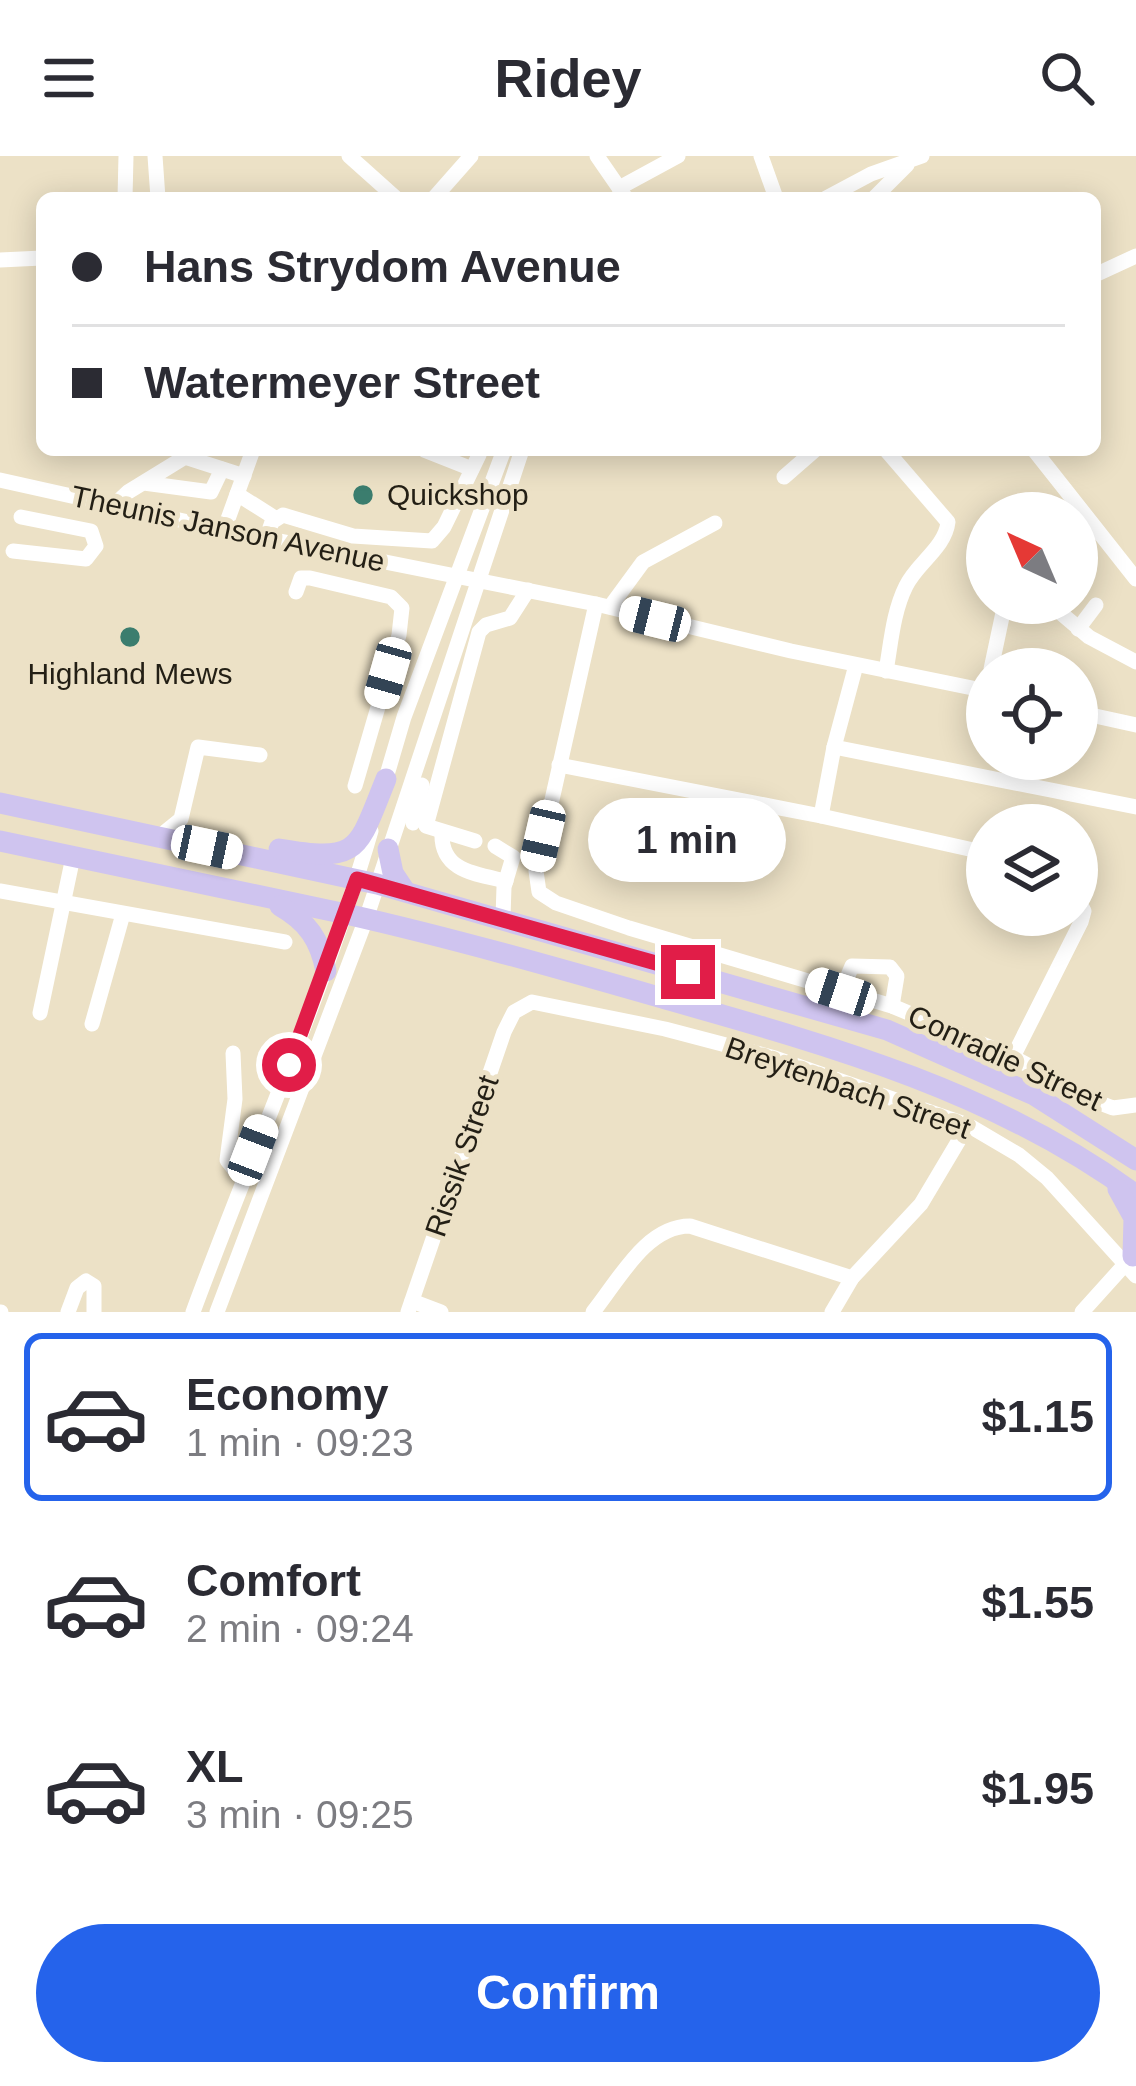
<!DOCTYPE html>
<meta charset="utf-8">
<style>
body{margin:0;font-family:Helvetica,sans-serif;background:#f2f2f3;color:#2b2b33;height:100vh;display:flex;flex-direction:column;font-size:45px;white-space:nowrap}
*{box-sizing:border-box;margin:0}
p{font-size:39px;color:#7c7c81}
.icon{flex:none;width:66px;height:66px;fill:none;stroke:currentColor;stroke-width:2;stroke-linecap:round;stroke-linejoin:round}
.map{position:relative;height:1156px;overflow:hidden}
.details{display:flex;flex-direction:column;background:#fff;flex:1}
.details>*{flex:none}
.hud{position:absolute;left:36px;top:36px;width:1065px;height:264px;border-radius:18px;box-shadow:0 6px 30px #0003;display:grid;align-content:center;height:264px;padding:0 36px;background:#fff}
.needle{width:78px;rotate:316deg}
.buttons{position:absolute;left:966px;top:336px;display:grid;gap:24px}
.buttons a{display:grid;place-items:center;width:132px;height:132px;border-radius:50%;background:#fff;box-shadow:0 6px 30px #0003;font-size:60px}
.end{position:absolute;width:54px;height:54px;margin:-27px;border:15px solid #e11d48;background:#fff;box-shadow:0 0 0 6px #fff}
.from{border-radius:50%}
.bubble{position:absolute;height:84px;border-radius:42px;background:#fff;box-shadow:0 6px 30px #0003;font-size:39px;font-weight:600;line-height:84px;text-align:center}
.car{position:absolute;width:36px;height:72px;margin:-36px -18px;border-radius:15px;box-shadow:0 0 9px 3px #0007;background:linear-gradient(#fff 24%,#345 0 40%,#fff 0 76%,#345 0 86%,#fff 0)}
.hud b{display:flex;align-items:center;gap:42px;height:114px;font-size:45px}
.hud b+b{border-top:3px solid #e1e1e2}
.hud i{width:30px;height:30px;background:#2b2b33}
ul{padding:21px 0 0;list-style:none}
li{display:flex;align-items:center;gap:36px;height:168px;margin:0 24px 18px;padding:0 12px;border:6px solid transparent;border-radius:18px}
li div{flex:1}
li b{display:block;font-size:45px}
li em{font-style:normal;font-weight:600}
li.current{border-color:#2563eb}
li>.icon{width:108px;height:108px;stroke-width:1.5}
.action{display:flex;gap:24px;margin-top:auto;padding:24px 36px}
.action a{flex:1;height:138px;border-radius:72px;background:#2563eb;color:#fff;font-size:48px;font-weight:600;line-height:138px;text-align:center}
header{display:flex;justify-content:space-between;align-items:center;height:156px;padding:0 36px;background:#fff;font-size:54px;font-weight:600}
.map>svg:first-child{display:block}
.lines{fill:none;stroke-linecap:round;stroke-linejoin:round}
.minor{stroke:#fff;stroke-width:15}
.major{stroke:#cfc4ef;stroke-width:21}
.route{stroke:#e11d48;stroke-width:15}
.poi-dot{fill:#3b7d6e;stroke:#ece1c6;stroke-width:4.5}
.labels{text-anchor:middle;stroke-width:10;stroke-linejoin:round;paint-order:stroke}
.poi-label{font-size:30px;fill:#231f15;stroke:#ece1c6;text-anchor:start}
.street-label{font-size:30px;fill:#231f15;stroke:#ece1c6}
</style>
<header><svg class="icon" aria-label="menu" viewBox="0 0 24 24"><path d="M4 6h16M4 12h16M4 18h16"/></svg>Ridey<svg class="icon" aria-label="search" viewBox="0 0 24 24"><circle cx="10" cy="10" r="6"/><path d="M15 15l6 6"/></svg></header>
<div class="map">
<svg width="1136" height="1156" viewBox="0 0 1136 1156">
<rect width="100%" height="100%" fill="#ece1c6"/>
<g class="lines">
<g class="minor">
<polyline points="155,0 158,42"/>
<polyline points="349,0 396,42"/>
<polyline points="597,0 626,42"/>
<polyline points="761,0 776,42"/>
<polyline points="619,32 678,0"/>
<polyline points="125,42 126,0"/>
<polyline points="434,42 471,0"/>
<polyline points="826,42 871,18 922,0"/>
<polyline points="874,42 907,9"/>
<polyline points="0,104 42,102"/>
<polyline points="1095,119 1136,100"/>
<polyline points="424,294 472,313"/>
<polyline points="1034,294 1136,423"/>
<polyline points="784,321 815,294"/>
<polyline points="0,324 224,374 596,448 791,495 987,535"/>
<polyline points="144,327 211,336 222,313"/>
<polyline points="237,338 275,362"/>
<polyline points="114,349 128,336 185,301 244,320"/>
<polyline points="224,374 253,294"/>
<polyline points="266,383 272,366 283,359 353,380 432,385 444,371 479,299"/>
<polyline points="13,395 86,403 96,390 91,375 21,361"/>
<polyline points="296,436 301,422 310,422 391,441 402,452 399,479 355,630"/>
<polyline points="1049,447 1089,481 1136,506"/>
<polyline points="596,448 536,715 539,736 556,747 629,772 892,850 1013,901 1092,944 1113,952 1136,949"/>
<polyline points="610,451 643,406 715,367"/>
<polyline points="1078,473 1096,449"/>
<polyline points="991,513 1005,447"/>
<path d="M886,515C891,487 893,456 906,430C917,407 945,392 948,366L886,294"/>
<polyline points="1077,556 1136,569"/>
<polyline points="834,591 1136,651"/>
<polyline points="559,609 821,660 987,697"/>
<polyline points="384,629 404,561 504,294"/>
<polyline points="821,660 834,591 856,509"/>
<polyline points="413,667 422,629"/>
<path d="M442,676C440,715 475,718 506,725"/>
<polyline points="160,680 181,663 198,591 260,599"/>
<polyline points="475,685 426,670 479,476 486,469 510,462 528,434"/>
<polyline points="495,690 513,701 504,731 503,761"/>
<polyline points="0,735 285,786"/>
<polyline points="841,836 852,810 890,811 897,820 892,850"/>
<polyline points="40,857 73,701"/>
<polyline points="92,868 123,758"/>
<polyline points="233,897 235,943 227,1004 242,1023"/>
<polyline points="1013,901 1081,766 1084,755 1077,741"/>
<polyline points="412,1145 441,1156"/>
<polyline points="0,1156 1,1156"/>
<polyline points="68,1156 77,1132 86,1125 94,1130 94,1156"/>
<path d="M193,1156C252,996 323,839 371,675"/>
<polyline points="217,1156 366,763 522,294"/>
<polyline points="408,1156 504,876 514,856 532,846 665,873 775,902 968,969 1019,999 1047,1022 1136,1120"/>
<path d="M593,1156C619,1124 646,1070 690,1070L852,1122"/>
<polyline points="832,1156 852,1122 921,1048 968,969"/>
<polyline points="1082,1156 1128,1105"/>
</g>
<g class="major">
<polyline points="0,647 377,728 887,874 1034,939 1136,1004"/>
<path d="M0,685C115,710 231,733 346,758C452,782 557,812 662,842C828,889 995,935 1136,1039"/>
<path d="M279,693C361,707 357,694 386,623"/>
<polyline points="388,693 393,717 405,735"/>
<path d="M280,750C308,766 320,784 326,815"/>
<polyline points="1118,1033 1134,1062 1133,1100"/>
</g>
</g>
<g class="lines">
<polyline class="route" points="289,909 357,723 688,816"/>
</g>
<g class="poi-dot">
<circle cx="363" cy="339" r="12"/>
<circle cx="130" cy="481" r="12"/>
</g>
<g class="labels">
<g class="poi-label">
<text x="387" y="349">Quickshop</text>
<text x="130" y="528" text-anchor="middle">Highland Mews</text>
</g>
<g class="street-label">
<text transform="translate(228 373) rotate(12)" y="10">Theunis Janson Avenue</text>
<text transform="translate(1005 902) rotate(25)" y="10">Conradie Street</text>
<text transform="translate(848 932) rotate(19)" y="10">Breytenbach Street</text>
<text transform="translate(462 1000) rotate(-71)" y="10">Rissik Street</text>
</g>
</g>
</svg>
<div class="buttons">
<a><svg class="needle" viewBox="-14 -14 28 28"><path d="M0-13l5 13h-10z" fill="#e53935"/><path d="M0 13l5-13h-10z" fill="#7c7c81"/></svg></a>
<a><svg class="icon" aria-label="locate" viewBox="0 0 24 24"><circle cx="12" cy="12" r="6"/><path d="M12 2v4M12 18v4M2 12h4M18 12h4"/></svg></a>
<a><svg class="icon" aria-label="layers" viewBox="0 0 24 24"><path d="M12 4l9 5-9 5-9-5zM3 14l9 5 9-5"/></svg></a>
</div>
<i class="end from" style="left:289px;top:909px"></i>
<i class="end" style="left:688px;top:816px"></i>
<div class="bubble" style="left:588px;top:642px;width:198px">1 min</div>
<i class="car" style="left:655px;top:463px;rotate:284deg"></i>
<i class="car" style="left:388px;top:517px;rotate:196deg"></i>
<i class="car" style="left:543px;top:680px;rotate:193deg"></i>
<i class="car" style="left:207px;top:691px;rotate:102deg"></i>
<i class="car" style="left:841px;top:836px;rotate:288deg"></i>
<i class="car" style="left:253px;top:994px;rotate:21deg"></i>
<div class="hud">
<b><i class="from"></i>Hans Strydom Avenue</b>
<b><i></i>Watermeyer Street</b>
</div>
</div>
<section class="details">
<ul>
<li class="current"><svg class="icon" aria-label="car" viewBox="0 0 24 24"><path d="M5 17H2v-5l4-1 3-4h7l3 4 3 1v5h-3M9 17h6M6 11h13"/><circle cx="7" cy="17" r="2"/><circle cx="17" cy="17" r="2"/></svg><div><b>Economy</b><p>1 min · 09:23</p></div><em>$1.15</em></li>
<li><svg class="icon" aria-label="car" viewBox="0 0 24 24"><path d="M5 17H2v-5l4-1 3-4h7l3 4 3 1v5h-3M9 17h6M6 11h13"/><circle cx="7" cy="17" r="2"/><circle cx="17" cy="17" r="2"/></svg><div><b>Comfort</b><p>2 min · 09:24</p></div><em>$1.55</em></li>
<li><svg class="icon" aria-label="car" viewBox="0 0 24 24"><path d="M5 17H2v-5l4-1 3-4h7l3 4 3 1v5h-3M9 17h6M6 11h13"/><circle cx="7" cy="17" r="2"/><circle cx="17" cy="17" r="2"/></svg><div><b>XL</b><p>3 min · 09:25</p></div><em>$1.95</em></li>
</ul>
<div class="action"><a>Confirm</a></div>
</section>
